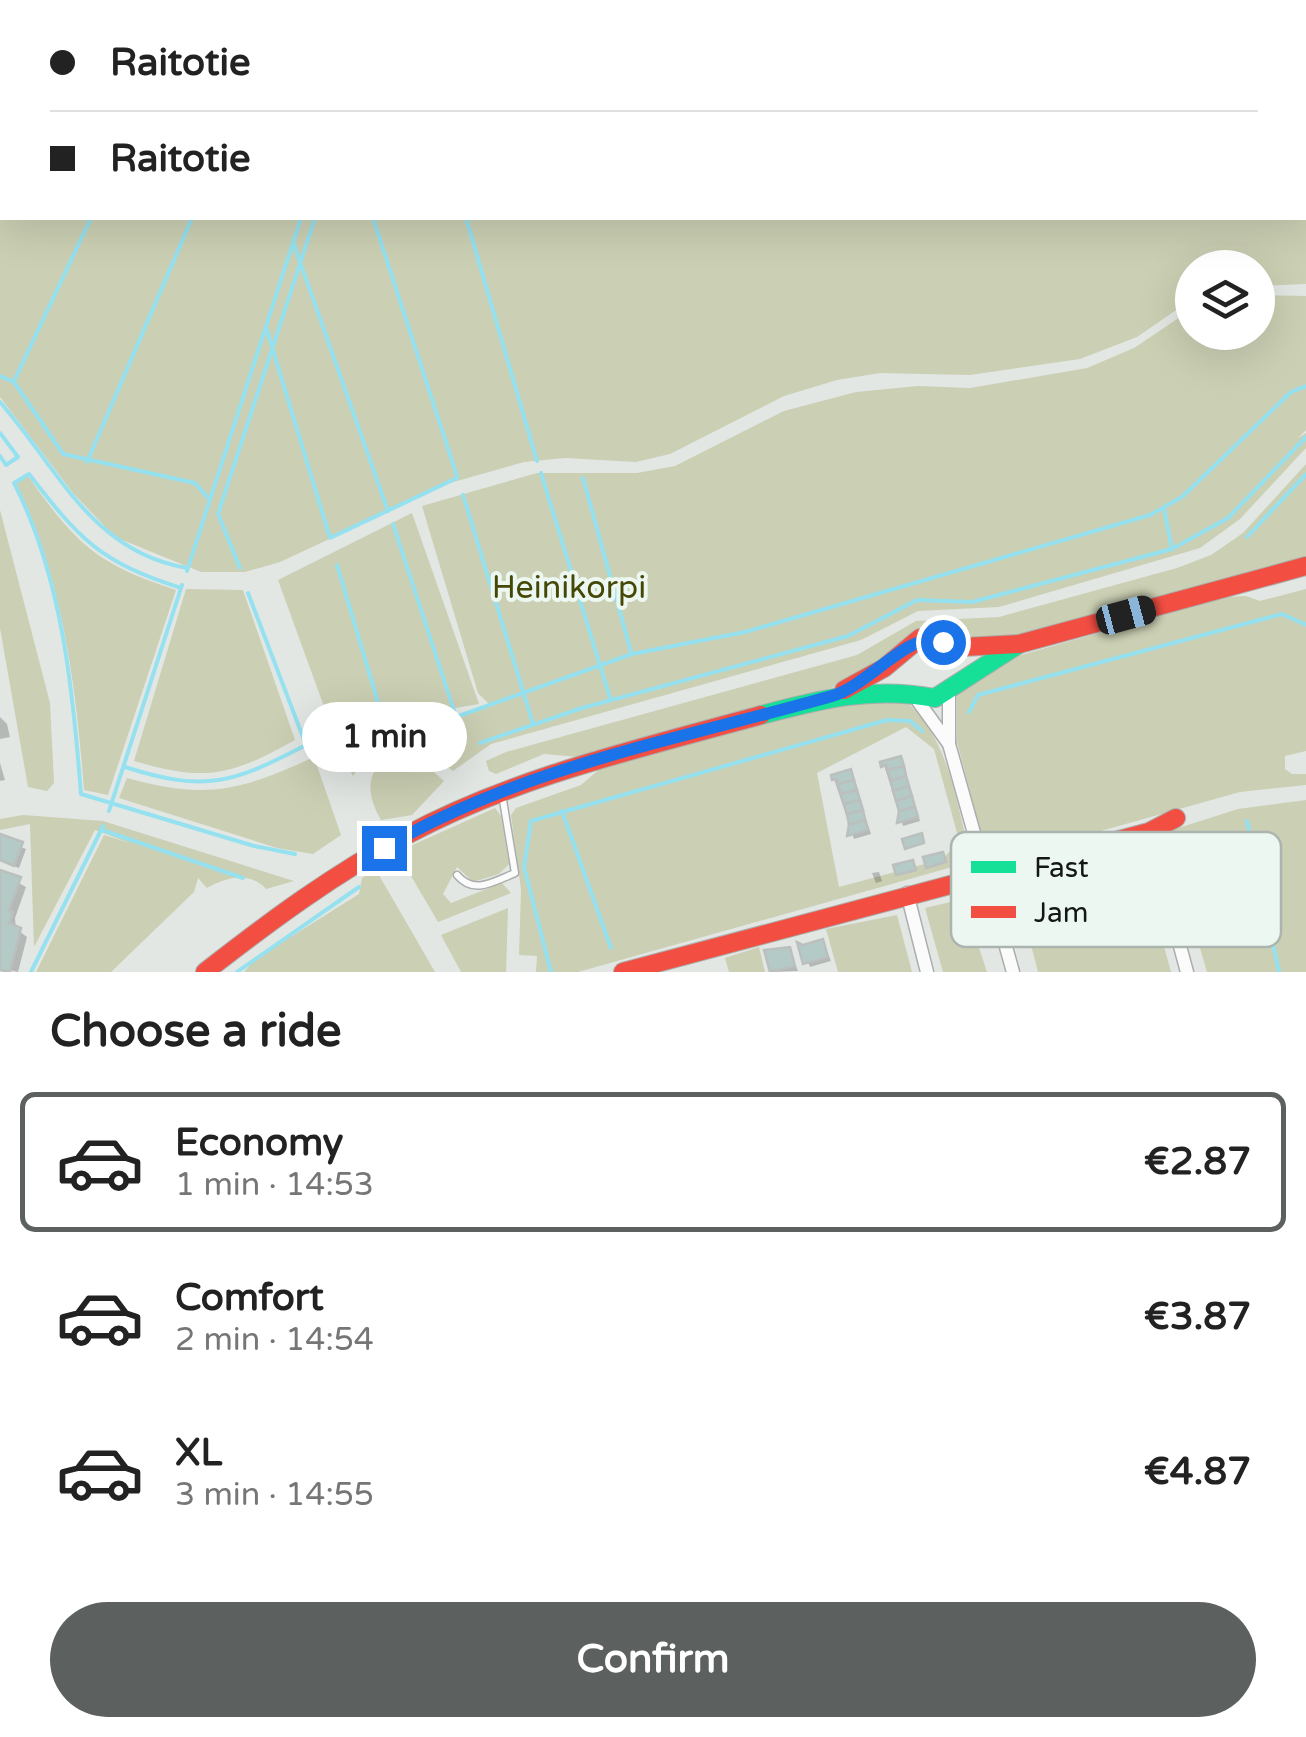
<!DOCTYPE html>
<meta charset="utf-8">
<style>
body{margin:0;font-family:"Varela Round",sans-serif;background:#f2f2f2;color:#222;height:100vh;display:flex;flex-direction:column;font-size:38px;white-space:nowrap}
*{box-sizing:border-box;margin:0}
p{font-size:32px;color:#767676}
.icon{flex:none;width:55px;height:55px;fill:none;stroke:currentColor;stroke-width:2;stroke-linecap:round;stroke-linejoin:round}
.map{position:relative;height:972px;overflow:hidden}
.drawer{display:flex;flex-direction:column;background:#fff;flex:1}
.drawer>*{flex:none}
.top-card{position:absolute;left:0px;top:0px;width:1308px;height:220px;box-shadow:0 10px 40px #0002;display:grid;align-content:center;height:220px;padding:0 50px;background:#fff}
.controls{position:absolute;left:1175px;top:250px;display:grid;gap:20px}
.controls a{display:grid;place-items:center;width:100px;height:100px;border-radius:50%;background:#fff;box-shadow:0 10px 40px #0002;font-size:50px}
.end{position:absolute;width:45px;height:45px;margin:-22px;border:12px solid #1a73e8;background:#fff;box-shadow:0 0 0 5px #fff}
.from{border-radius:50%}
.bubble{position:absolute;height:70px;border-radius:35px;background:#fff;box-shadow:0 10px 40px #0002;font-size:32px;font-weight:700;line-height:70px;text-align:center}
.car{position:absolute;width:30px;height:60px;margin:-30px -15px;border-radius:12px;box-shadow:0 0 8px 2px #0007;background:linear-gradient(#222 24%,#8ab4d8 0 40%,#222 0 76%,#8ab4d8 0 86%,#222 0)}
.top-card b{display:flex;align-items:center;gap:35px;height:95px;font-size:38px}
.top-card b+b{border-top:2px solid #e0e0e0}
.top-card i{width:25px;height:25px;background:#222}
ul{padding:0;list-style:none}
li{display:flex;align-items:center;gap:30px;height:140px;margin:0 20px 15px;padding:0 30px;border:5px solid transparent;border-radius:15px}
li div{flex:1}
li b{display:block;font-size:38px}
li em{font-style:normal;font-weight:700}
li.selected{border-color:#5c605e}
li>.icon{width:90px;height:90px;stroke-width:1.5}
h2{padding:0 50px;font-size:45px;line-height:120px}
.action{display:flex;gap:20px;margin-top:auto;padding:20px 50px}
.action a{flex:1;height:115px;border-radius:60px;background:#5c605e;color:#fff;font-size:40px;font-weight:700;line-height:115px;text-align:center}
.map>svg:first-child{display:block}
.green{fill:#cbcfb3;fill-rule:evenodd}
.shadow{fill:#0003}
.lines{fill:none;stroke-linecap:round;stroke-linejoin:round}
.stream{stroke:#95e1f0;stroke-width:4}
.building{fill:#b3cac7;stroke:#bbbfbe;stroke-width:2.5}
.lane-casing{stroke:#aaaeac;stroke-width:9}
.street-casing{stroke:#aaaeac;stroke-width:15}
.fast-casing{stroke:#aaaeac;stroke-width:20}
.jam-casing{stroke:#aaaeac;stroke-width:20}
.lane{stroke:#fbfbfb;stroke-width:6}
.street{stroke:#fbfbfb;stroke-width:12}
.fast{stroke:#16e098;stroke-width:18}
.jam{stroke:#f24e42;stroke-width:18}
.route{stroke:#1a73e8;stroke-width:12}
.labels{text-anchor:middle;stroke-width:8;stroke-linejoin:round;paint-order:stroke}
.park-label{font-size:32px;fill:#454707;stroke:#edf7f1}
.key{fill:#edf7f1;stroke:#acb4af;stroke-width:2.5}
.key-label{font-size:28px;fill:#141716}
</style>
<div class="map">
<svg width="1306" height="972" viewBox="0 0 1306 972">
<rect width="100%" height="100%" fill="#e2e7e4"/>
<g class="green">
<polygon points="0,0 549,2 2,2 2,218 1305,218 1305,2 647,2 1306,0 1306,284 1258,286 1258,268 1192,268 1192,299 1137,337 1080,359 970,375 880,373 837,380 784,396 670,454 636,462 565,458 524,462 450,483 280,562 245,572 201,572 115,537 73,493 0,397"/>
<path d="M1258,295L1306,296V430L1298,438L1306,433V448L1240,519L1200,548L999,607L918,611L861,640L491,744L453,771C407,738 390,723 353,776L334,741L380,715L457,719L489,704L478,693L422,506L537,473H637L675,466L784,411L856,392L918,386L970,388L1087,368L1134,348L1192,309V332H1258Z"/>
<polygon points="1306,464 1306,559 1027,635 894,653 838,686 578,757 544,754 496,774 489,771 486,761 506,752 857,655 916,621 999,617 1177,568 1211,555 1243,533"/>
<path d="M28,476C76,544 96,564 176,590L108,795L84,790C76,685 63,580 16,484Z"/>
<polygon points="0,510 50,703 54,783 47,791 28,787 0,628"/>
<polygon points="412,513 479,704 438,711 368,704 330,723 278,580"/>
<path d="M186,589L243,590L295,740C231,776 205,782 134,761Z"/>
<polygon points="1306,589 1306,751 1285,756 1285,769 1292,774 1306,774 1306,785 1240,792 1040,848 1011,853 985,848 957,742 957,695 1004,660 1225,597 1246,596 1260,601"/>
<path d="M858,699L905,700C950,742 954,795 970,853L963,864L578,972H536L537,956L519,955L521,890L511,815L516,808L581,785L602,767ZM906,727L934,749L959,840L943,859L839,887L817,773Z"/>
<path d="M395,754L418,758L444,781L412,815L381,820C366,795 364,767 395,754Z"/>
<path d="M314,757L341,835L313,854L277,848L119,798L127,778C205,800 241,791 314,757Z"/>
<polygon points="1306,800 1306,972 1207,972 1166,832 1238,809"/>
<polygon points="495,808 501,816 509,864 499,874 473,882 457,867 443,894 451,903 502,883 511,893 438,922 397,852"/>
<path d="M23,815L103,821L294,881L266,889C249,871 227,877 207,888L198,878L194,892L111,972H36L104,835L130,843L95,830L34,947L30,824L0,830V819Z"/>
<polygon points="1137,846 1171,972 1038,972 1014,879"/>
<polygon points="376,870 435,972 244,972 254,960 359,894 362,878"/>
<polygon points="963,899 987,972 943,972 925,908"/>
<polygon points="508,908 506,972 461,972 441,935"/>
<polygon points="897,915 912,972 838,972 826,929"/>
<polygon points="759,947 765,972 729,972 725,958"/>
</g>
<g class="shadow">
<polygon points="0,717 7,724 10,737 0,739"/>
<polygon points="900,759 920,821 903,826 884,765"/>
<polygon points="0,763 5,780 0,781 0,797"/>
<polygon points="851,772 871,834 854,839 834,779"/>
<polygon points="0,839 26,849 19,868 0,861"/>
<polygon points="879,872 882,881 876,883 872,873"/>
<polygon points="0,873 26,887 15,918 16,929 27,937 18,972 0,968"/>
<polygon points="823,942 831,961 810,967 800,943 805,947"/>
<polygon points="789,949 798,971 772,972 767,953"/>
</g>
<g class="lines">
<g class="stream">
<polyline points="318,0 324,2"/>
<polyline points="403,0 404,2"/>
<polyline points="41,2 43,0"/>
<polyline points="191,2 192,0"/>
<polyline points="0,73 2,69"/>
<polyline points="373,218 457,476"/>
<polyline points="466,218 537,461"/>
<polyline points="293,242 388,511"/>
<polyline points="266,327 330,538 457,478"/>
<polyline points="0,376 14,382 63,454 195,483 209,499"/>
<polyline points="14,381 91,218"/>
<path d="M0,402C58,468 91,552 187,568"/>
<polyline points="0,433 18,457 6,465 0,456"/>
<polyline points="87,462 192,218"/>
<polyline points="541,473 610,698"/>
<polyline points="583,478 631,652"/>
<polyline points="463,495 533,724"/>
<polyline points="1164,509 1172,549"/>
<polyline points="393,524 456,717"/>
<polyline points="1247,537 1306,474"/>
<polyline points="337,565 380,709"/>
<polyline points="240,568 218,514 315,218"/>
<polyline points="187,571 301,218"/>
<path d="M181,588C100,562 80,540 29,474L14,483C62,577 73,690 81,794L254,846L295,854"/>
<polyline points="969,712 978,695 1282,614 1306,625"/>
<polyline points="331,732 380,709 456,717 632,654 745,632 1150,515 1182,497 1291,392 1306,386"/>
<polyline points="480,743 582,708 848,636 917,600 972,602 1172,549 1228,518 1306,437"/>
<path d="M125,767C206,793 233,783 306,745L248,593"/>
<polyline points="109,811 182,585"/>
<polyline points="562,811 611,948"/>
<polyline points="1247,821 1279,972"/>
<polyline points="102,830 243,878"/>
<polyline points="31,972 103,826"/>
<polyline points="237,972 359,887"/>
<polyline points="551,972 524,867 531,821 887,720 910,721 922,731"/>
</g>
</g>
<g class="building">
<polygon points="901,756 904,766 888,770 886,765 881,767 880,762"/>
<polygon points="904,766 906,776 891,781 888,770"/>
<polygon points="851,769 854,780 838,784 837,779 832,780 831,775"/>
<polygon points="906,776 909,786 893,791 891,781"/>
<polygon points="854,780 857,790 841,794 838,784"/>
<polygon points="909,786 912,796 896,801 893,791"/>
<polygon points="857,790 860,800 844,804 841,794"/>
<polygon points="912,796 915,807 899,811 896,801"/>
<polygon points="860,800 863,810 847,814 844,804"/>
<polygon points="915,807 918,817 897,823 899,811"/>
<polygon points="863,810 865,820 849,825 847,814"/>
<polygon points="865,820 868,830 847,836 849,825"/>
<polygon points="922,833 924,843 905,849 902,839"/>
<polygon points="0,834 23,842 14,866 0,860"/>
<polygon points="943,852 946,862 926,868 923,857"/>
<polygon points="913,860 916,870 896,875 893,865"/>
<polygon points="0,870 21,877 9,911 13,912 9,923 21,928 10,972 0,970"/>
<polygon points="823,939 828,957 803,964 797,942 803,945"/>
<polygon points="790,947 795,966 770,972 764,950"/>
</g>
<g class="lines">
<defs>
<path id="lane" d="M457,875C474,895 493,882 515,873L503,800"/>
<g id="street">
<polyline points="949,690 949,744"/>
<polyline points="915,697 949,744 1013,972"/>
<polyline points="1149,832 1187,972"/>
<polyline points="907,893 927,972"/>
</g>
<path id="fast" d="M761,715C822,699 872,686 935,698L1019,644"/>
<g id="jam">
<polyline points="844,690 884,668 920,638 963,647 1019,644 1306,566"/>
<path d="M205,972C269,922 335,873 407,835C517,776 642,748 761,715"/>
<polyline points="623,972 1149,832 1176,818"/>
</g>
</defs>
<use href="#lane" class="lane-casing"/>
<use href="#street" class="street-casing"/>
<use href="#fast" class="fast-casing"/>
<use href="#jam" class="jam-casing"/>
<use href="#lane" class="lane"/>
<use href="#street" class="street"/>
<use href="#fast" class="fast"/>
<use href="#jam" class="jam"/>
</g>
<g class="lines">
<path class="route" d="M384,848C521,767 681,739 832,696C870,685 910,628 943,642"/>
</g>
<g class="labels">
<g class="park-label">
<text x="569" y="598">Heinikorpi</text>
</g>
</g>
<rect x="951" y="832" width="330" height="115" rx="15" class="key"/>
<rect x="971" y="861" width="45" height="12" fill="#16e098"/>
<rect x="971" y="906" width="45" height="12" fill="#f24e42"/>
<g class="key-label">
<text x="1034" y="877">Fast</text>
<text x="1034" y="922">Jam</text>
</g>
</svg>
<div class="controls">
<a><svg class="icon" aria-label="layers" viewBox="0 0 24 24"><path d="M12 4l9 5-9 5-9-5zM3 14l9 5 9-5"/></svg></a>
</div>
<i class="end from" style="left:943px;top:642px"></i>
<i class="end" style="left:384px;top:848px"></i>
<div class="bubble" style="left:302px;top:702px;width:165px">1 min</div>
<i class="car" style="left:1126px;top:615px;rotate:75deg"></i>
<div class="top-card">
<b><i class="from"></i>Raitotie</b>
<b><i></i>Raitotie</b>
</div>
</div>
<section class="drawer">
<h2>Choose a ride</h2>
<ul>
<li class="selected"><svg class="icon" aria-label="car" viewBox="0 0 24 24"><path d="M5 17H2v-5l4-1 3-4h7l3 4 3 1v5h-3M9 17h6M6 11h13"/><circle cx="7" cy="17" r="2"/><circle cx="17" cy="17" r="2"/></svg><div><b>Economy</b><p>1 min · 14:53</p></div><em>€2.87</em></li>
<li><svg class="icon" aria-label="car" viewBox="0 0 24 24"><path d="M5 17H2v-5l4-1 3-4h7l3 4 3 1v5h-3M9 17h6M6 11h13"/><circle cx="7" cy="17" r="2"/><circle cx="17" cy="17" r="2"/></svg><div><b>Comfort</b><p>2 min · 14:54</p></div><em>€3.87</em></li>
<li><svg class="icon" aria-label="car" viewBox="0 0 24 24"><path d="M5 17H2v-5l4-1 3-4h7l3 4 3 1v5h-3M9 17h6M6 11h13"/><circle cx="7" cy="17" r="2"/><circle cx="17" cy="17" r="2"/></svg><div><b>XL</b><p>3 min · 14:55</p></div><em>€4.87</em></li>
</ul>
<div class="action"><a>Confirm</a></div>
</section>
